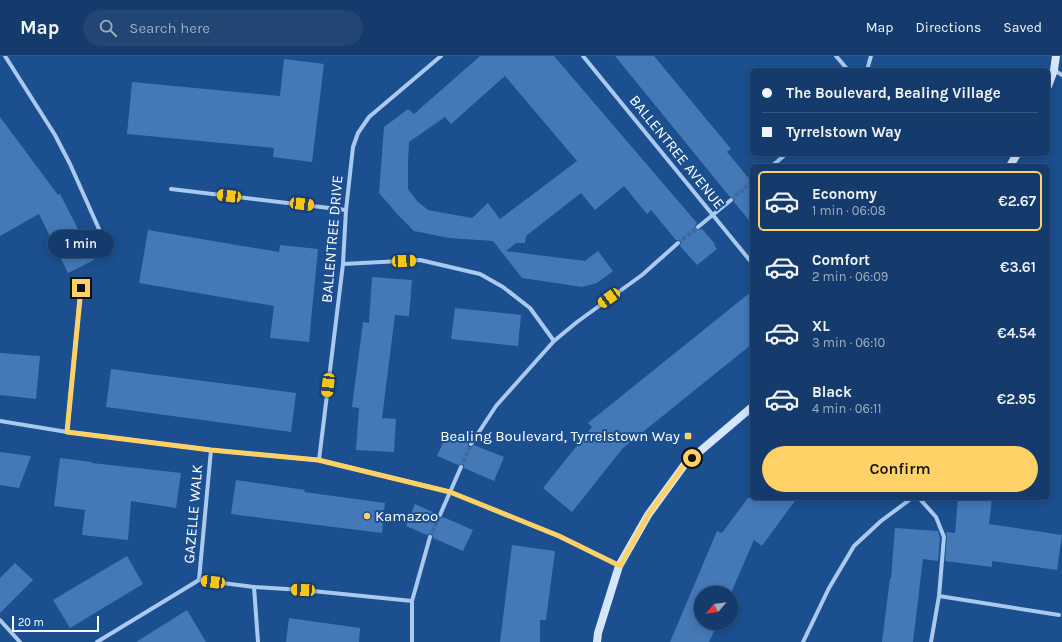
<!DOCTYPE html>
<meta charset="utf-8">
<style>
body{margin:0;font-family:Karla,sans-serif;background:#214673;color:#f1f3f6;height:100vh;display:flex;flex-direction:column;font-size:15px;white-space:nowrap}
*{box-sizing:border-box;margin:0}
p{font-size:13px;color:#9dadc1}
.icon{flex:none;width:22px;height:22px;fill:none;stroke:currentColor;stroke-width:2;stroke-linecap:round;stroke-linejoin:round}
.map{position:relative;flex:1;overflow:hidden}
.drawer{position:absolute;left:750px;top:108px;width:300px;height:336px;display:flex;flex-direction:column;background:#143b6b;border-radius:6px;box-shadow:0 2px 10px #0003,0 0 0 1px #33557e}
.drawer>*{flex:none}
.banner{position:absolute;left:750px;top:12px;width:300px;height:88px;border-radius:6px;box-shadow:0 2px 10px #0003,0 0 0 1px #33557e;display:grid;align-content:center;height:88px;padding:0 12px;background:#143b6b}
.needle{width:26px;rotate:241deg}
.fabs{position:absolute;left:694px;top:530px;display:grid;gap:8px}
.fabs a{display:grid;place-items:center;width:44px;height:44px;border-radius:50%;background:#143b6b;box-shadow:0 2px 10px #0003,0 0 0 1px #33557e;font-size:20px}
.scale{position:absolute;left:12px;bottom:10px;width:87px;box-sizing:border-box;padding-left:4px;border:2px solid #fff;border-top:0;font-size:11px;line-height:14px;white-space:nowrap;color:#fff;-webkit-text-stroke:3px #1b4f8f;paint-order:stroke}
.end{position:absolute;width:18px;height:18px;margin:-9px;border:5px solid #ffd166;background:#111;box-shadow:0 0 0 2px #111}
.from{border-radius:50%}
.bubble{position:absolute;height:28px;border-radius:14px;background:#143b6b;box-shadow:0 2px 10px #0003,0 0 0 1px #33557e;font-size:13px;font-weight:600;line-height:28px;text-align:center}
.car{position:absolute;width:12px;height:24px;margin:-12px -6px;border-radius:5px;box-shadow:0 0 3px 1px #0007;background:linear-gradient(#f5c518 24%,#345 0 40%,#f5c518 0 76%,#345 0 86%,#f5c518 0)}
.banner b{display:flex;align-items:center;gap:14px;height:38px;font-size:15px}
.banner b+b{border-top:1px solid #33557e}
.banner i{width:10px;height:10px;background:#f1f3f6}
ul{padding:7px 0 0;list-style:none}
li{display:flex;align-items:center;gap:12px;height:60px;margin:0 8px 6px;padding:0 4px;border:2px solid transparent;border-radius:6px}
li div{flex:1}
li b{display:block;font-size:15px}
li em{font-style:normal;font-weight:600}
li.on{border-color:#ffd166}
li>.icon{width:36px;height:36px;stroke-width:1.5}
.cta{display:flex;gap:8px;margin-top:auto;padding:8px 12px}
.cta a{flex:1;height:46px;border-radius:24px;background:#ffd166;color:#111;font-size:16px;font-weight:600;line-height:46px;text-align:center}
header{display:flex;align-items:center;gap:24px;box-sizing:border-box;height:56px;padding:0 20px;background:#143b6b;border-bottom:1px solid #33557e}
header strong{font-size:19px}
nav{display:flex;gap:22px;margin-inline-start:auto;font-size:14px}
.search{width:280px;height:36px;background:#214673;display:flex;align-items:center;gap:10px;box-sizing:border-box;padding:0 14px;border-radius:22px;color:#9dadc1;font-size:15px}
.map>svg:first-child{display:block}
.building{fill:#4478b7;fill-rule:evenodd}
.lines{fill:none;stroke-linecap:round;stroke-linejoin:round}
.street-tunnel{stroke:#3d69a0;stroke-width:4;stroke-dasharray:4 2;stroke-linecap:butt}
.street{stroke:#a9c9ee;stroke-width:4}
.secondary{stroke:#d6e6fa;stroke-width:8}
.route{stroke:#ffd166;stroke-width:5}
.poi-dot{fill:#ffd166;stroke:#1b4f8f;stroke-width:1.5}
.labels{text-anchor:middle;stroke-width:4;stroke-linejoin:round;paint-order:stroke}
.street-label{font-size:15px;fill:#fff;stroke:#1b4f8f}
.poi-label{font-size:15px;fill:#fff;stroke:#1b4f8f;text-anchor:end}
</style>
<header>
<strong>Map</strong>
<div class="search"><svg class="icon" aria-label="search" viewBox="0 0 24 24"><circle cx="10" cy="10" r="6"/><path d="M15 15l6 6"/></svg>Search here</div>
<nav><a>Map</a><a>Directions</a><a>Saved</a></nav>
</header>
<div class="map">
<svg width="1062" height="586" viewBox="0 0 1062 586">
<rect width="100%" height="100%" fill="#1b4f8f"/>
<g class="building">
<path d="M480,0H554L697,167L695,170L696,173L698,174L702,173L715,188L714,189L717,193L697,209L680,190L681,187L680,184H676L651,154L647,158L624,130L595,154L581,137L526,180L525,187H516L506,195L585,205L598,195L613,215L597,227L582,231L522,222L493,185L449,182L414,175L398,159L379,137L384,71L408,53L414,58ZM505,20L577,105L500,163L488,147L472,162L428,154L417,145L408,133V106L409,86L445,61L451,68Z"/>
<polygon points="615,0 654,0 731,93 727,96 752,126 752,168 734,146 734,142 732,141 730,141"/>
<polygon points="284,3 324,8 312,106 273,101 274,92 127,78 132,26 280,40"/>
<polygon points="0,61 58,139 60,138 94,204 68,217 39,158 0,180"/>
<polygon points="148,174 279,196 280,189 318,193 309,286 270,282 274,250 139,227"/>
<polygon points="372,221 412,224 409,260 395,259 382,362 396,363 394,396 356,394 359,352 352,351 363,266 369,267"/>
<polygon points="752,235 752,288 623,392 572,456 543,432 592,371 588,367"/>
<polygon points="455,252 521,259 518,290 451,283"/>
<polygon points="0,297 40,300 36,343 0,339"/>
<polygon points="111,313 296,337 291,376 106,351"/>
<polygon points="447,378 468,386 468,389 469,391 472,391 474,389 504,401 494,425 464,412 464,409 462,408 458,409 437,400"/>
<polygon points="0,396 31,400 19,432 0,429"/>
<polygon points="60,402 92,406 92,407 181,417 176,452 131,445 128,484 82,479 85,454 54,450"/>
<polygon points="236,424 305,434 304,436 385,447 382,477 231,458"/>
<polygon points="748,442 797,442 762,490 754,484 731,537 701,537 701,567 718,567 709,586 670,586 717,475 722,477"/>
<polygon points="958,442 992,442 989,468 1062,479 1057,514 992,505 992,511 945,505 947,481 946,476 955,477"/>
<polygon points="415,448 437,458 437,461 439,462 442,462 443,461 473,474 463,495 433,482 433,480 431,478 429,478 427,479 406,470"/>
<polygon points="895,472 938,475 940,482 938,505 923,503 913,586 882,586 890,522 891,523"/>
<polygon points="512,489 555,495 546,564 540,564 540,586 500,586"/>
<polygon points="127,500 143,528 70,572 53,544"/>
<polygon points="15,507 33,524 0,557 0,522"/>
<polygon points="187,554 206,586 136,586"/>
<polygon points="289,562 360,572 359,586 286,586"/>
</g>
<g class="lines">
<g class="street-tunnel">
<polyline points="731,144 752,126"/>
<polyline points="678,187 698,171"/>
<polyline points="461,411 471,388"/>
<polyline points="430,481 440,459"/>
</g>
<g class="street">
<polyline points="5,0 55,79 70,108 107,191"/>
<polyline points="583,0 752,207"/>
<polyline points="836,0 848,14"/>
<polyline points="867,14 871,0"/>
<polyline points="1054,14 1062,19"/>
<polyline points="772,110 786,98"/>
<polyline points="171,133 346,154"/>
<polyline points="698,171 731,144"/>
<polyline points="343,208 420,204 480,218 503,231 530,252 554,285"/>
<polyline points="0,365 67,376 211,394 319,404 450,436 559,480 619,509"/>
<polyline points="67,376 81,232"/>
<polyline points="471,388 496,350 554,285 577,266 642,219 678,187"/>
<polyline points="319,404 343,208 346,154 353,91 358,77 369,61 441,0"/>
<polyline points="919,442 936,461 944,481 939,540 931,586"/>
<polyline points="440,459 461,411"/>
<polyline points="199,524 254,531 303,534 412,545"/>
<polyline points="199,524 211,394"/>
<polyline points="254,531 258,586"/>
<polyline points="939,540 1059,559"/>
<polyline points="0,564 20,586"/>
<polyline points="97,586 199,524"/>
<polyline points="412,586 412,545 430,481"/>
<polyline points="803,586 829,532 854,490 881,465 912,442"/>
</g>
<g class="secondary">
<polyline points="1048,30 1054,14 1056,0"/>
<polyline points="1010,110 1017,98"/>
<polyline points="597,586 598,577 619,510 648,459 685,408 752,351"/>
</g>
</g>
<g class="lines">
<polyline class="route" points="81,232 67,376 211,394 318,404 450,436 559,480 620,510 648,459 685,408 692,402"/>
</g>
<g class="poi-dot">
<rect x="684" y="376" width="8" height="8" rx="2"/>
<circle cx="367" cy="460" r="4"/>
</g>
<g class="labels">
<g class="street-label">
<text transform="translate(677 96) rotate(51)" y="5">BALLENTREE AVENUE</text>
<text transform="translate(332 183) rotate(-85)" y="5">BALLENTREE DRIVE</text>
<text transform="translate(193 458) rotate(-85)" y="5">GAZELLE WALK</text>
</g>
<g class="poi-label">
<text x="680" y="385">Bealing Boulevard, Tyrrelstown Way</text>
<text x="375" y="465" text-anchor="start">Kamazoo</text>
</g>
</g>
</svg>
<div class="fabs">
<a><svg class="needle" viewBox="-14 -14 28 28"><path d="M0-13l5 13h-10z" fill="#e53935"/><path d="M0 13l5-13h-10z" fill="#9dadc1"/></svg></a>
</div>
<div class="scale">20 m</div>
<i class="end from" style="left:692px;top:402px"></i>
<i class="end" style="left:81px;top:232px"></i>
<div class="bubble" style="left:48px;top:174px;width:66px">1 min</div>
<i class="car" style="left:229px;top:140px;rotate:277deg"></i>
<i class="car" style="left:302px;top:148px;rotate:97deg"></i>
<i class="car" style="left:404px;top:205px;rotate:87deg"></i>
<i class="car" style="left:609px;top:242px;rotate:234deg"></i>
<i class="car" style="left:328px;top:329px;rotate:187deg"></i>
<i class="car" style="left:213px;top:526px;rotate:277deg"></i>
<i class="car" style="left:303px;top:534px;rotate:273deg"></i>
<div class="banner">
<b><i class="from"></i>The Boulevard, Bealing Village</b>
<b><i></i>Tyrrelstown Way</b>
</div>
<section class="drawer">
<ul>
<li class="on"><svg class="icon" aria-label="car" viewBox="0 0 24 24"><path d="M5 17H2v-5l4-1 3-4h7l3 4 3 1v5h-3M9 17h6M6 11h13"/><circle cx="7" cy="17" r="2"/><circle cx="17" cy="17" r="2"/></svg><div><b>Economy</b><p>1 min · 06:08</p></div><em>€2.67</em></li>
<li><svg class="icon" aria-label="car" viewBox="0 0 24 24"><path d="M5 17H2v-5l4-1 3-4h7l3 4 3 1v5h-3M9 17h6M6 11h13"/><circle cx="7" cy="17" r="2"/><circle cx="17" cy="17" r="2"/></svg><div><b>Comfort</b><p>2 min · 06:09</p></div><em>€3.61</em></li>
<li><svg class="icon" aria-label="car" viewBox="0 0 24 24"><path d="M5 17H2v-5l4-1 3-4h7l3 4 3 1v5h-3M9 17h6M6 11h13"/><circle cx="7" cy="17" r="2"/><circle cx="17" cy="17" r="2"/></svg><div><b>XL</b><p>3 min · 06:10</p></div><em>€4.54</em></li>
<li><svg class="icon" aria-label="car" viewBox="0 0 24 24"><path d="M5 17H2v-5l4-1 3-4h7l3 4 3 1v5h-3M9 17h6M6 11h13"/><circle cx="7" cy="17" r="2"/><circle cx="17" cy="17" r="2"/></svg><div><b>Black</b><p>4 min · 06:11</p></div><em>€2.95</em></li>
</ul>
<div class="cta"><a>Confirm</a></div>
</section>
</div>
